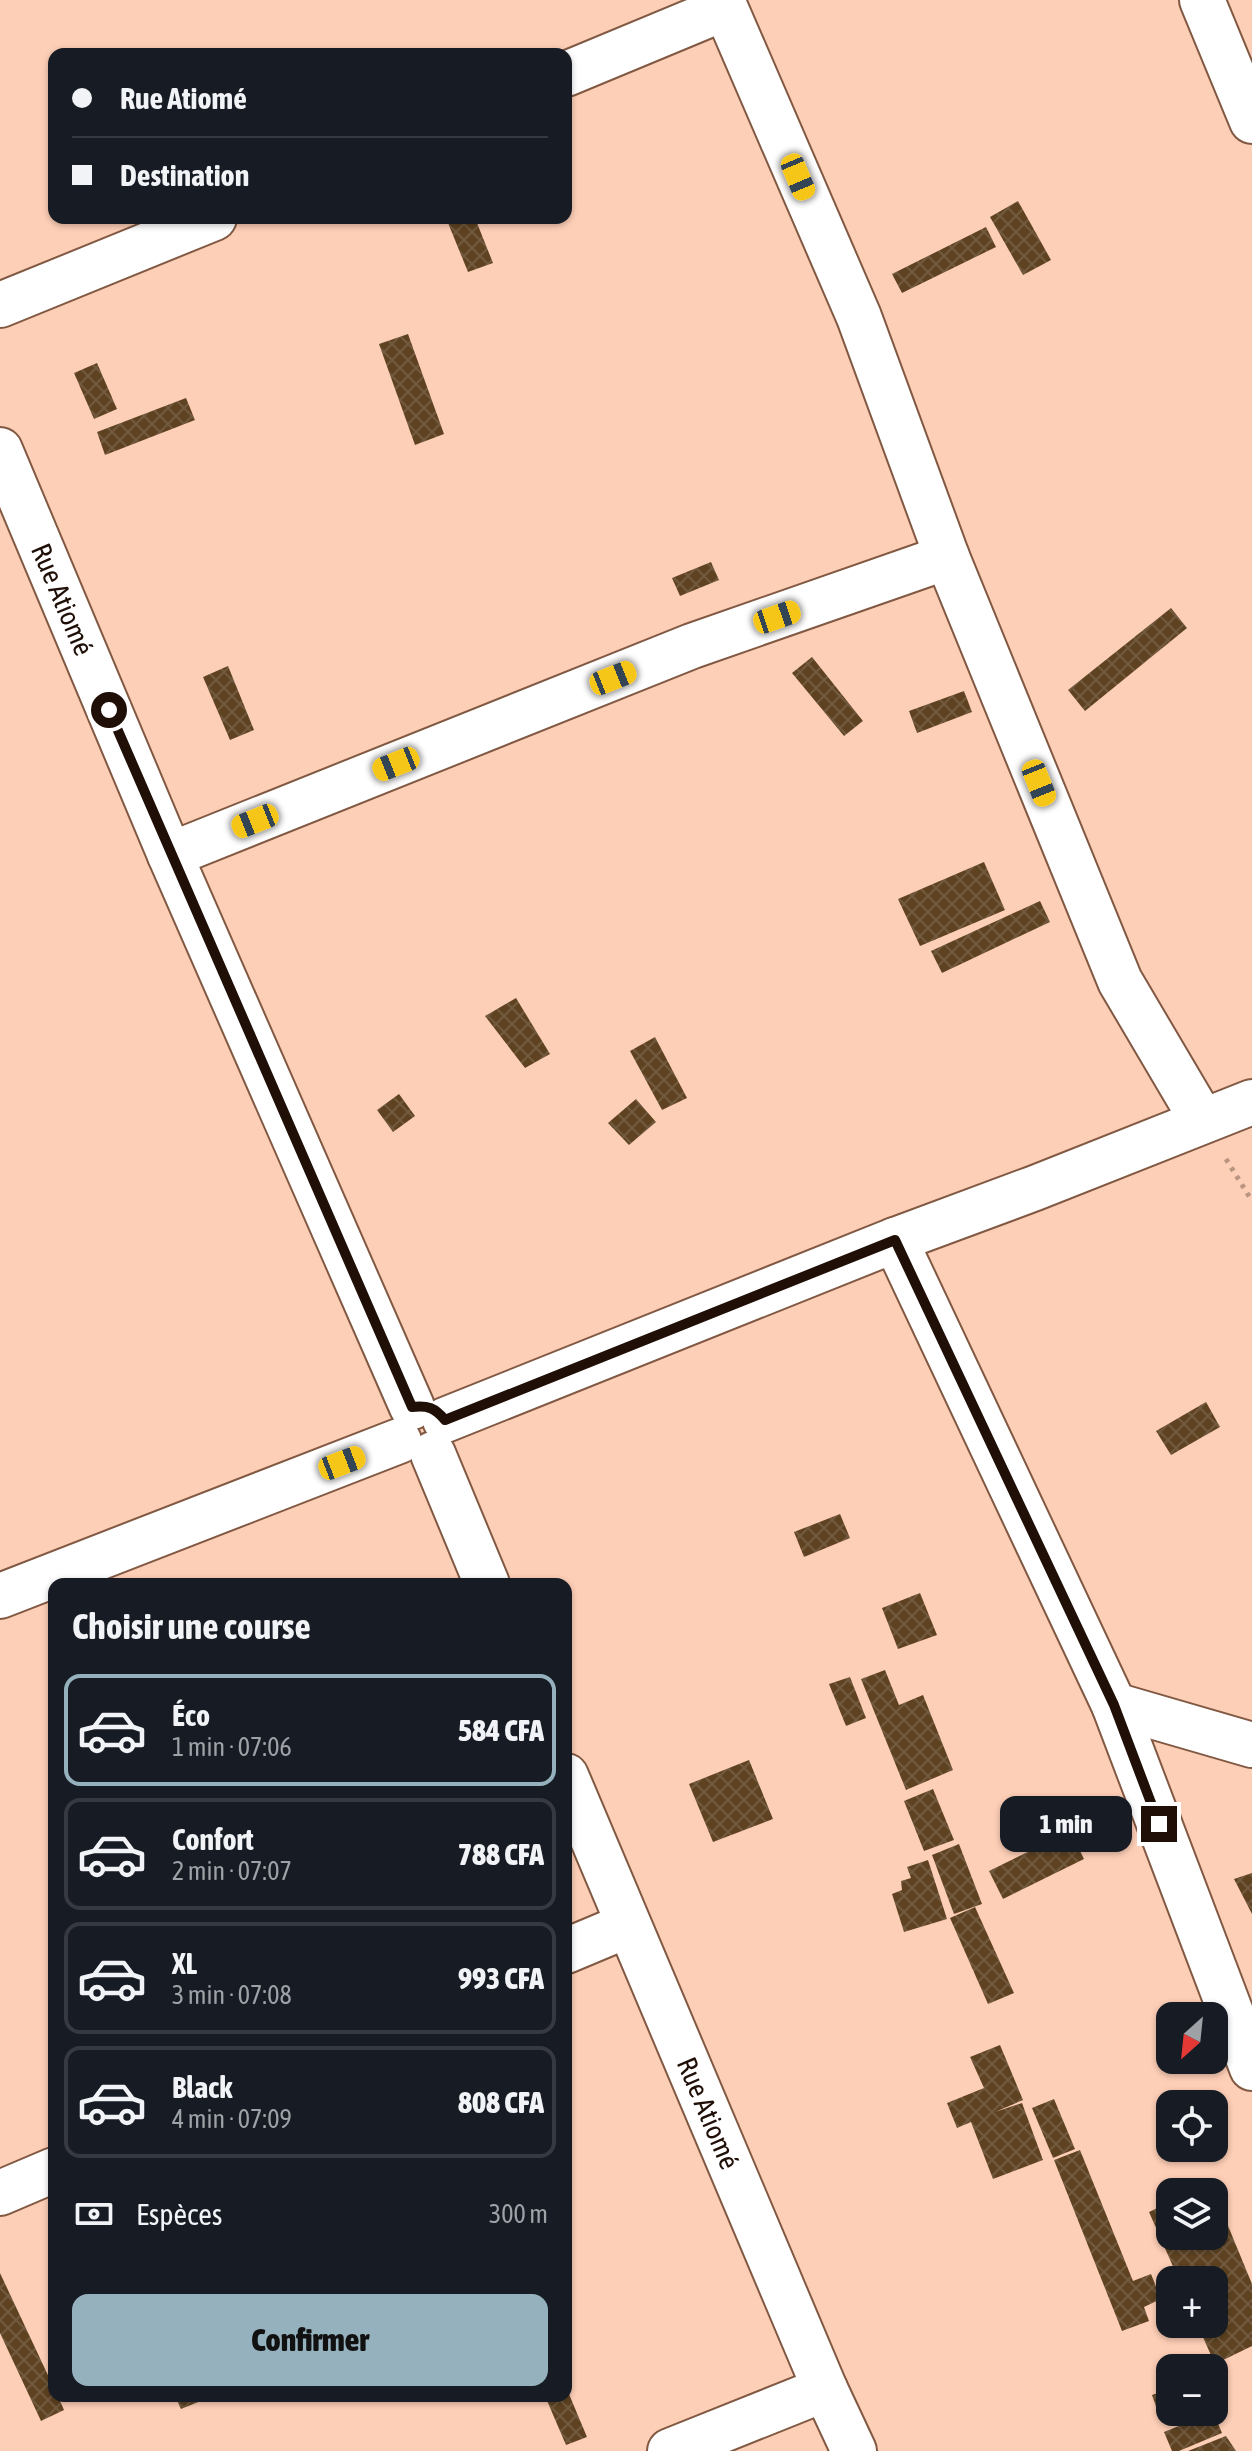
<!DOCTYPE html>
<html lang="fr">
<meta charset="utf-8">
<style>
body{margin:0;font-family:"Asap Condensed",sans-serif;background:#20242c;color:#f1f3f6;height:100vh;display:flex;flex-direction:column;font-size:30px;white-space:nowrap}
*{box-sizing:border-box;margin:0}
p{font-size:26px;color:#9ea1a6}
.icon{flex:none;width:44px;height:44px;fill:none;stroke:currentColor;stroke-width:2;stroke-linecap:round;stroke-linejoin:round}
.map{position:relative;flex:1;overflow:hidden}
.details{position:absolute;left:48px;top:1578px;width:524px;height:824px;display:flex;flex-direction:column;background:#171b24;border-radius:16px;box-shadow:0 2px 6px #0004}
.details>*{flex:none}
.hud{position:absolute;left:48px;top:48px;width:524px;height:176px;border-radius:16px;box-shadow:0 2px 6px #0004;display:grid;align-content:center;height:176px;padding:0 24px;background:#171b24}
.needle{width:52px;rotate:207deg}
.controls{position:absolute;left:1156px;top:2002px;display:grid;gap:16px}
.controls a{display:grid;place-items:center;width:72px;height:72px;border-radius:16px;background:#171b24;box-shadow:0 2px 6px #0004;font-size:40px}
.end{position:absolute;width:36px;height:36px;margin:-18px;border:10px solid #1f0f07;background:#fff;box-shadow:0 0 0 4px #fff}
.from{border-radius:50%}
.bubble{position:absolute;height:56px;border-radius:16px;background:#171b24;box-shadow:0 2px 6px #0004;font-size:26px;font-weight:800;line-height:56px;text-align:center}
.car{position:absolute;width:24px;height:48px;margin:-24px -12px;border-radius:10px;box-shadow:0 0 6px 2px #0007;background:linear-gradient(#f5c518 24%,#345 0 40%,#f5c518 0 76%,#345 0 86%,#f5c518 0)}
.hud b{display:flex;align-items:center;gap:28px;height:76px;font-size:30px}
.hud b+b{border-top:2px solid #363941}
.hud i{width:20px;height:20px;background:#f1f3f6}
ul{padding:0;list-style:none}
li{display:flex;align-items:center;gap:24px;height:112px;margin:0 16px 12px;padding:0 8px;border:4px solid #363941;border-radius:16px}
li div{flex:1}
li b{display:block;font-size:30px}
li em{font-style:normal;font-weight:800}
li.current{border-color:#96b1be}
li>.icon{width:72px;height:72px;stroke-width:1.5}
h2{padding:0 24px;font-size:36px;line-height:96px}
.pay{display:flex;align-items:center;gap:20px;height:88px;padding:0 24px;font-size:30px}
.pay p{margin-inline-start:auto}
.cta{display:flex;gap:16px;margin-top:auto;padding:16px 24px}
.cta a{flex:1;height:92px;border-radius:16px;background:#96b1be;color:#111;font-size:32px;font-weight:800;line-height:92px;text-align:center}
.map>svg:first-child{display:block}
.building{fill:url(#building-cross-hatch)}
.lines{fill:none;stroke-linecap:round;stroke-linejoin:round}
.street-casing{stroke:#815943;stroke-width:48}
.secondary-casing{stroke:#815943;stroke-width:48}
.path{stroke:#ba9582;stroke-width:5;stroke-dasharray:4 6;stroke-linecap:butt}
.street{stroke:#fff;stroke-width:44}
.secondary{stroke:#fff;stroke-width:44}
.route{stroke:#1f0f07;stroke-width:10}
.labels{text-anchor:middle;stroke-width:8;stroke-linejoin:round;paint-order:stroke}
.street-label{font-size:28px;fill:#1f0f07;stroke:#fee1d3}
</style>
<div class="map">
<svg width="1252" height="2451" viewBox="0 0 1252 2451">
<defs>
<pattern id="building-cross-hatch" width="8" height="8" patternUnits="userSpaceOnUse" patternTransform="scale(2)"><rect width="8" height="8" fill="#5f4321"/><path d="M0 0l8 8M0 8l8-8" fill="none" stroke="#725a3f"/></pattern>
</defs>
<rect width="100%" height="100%" fill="#fecfb7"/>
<g class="building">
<polygon points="1018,201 1051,260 1023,275 990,217"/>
<polygon points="446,218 475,218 493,263 468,272"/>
<polygon points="986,227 996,247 902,293 892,274"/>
<polygon points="408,334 444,434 415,445 379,344"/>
<polygon points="97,363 117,409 94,419 74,373"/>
<polygon points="186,398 195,420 105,455 97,432"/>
<polygon points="711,562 719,580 680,596 672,578"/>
<polygon points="1171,608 1187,628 1085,711 1068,690"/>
<polygon points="812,657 863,721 844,736 792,673"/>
<polygon points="228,666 254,730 230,740 203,677"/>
<polygon points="964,691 972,712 917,733 909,711"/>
<polygon points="984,862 1005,910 920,946 898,899"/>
<polygon points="1040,901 1050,922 942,973 931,951"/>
<polygon points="516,998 550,1054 525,1068 485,1016"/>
<polygon points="655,1037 687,1098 662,1110 630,1051"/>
<polygon points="399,1094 415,1116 393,1132 377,1110"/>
<polygon points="636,1099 656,1122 629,1145 608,1123"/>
<polygon points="1206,1402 1220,1427 1171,1455 1156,1431"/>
<polygon points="840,1514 850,1538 804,1557 794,1532"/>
<polygon points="920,1593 937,1635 898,1649 882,1608"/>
<polygon points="885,1670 899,1705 923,1695 953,1770 906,1790 861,1679"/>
<polygon points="850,1677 866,1718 846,1726 829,1684"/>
<polygon points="749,1760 773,1819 713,1842 689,1784"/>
<polygon points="933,1789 954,1840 924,1851 904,1801"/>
<polygon points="1070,1831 1084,1859 1003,1899 989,1871"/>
<polygon points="959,1844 982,1904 954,1914 932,1855"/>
<polygon points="928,1860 947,1919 904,1932 892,1894 902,1890 901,1881 911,1878 907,1867"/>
<polygon points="1252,1873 1252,1914 1234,1879"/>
<polygon points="975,1907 1014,1993 988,2004 950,1918"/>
<polygon points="1000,2045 1023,2100 995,2112 1022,2103 1043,2160 993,2179 971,2122 957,2128 947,2103 984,2088 970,2057"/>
<polygon points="1054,2099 1075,2149 1053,2158 1032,2108"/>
<polygon points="1080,2150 1133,2281 1151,2274 1161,2299 1144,2307 1149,2321 1122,2331 1054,2160"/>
<polygon points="1210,2182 1252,2284 1252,2346 1215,2364 1197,2324 1214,2324 1214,2280 1179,2280 1149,2212 1170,2202 1170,2236 1214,2236 1214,2192 1190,2192"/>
<polygon points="0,2273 54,2388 54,2396 58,2396 64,2410 41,2421 0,2333"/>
<polygon points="1214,2372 1223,2394 1214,2397"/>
<polygon points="566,2387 587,2437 566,2445 545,2396 566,2396"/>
<polygon points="1170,2389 1170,2414 1160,2418 1152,2395"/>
<polygon points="175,2396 213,2396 181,2409"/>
<polygon points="1213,2412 1222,2433 1179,2451 1172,2451 1164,2432"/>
<polygon points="1226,2436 1236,2451 1188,2451"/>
</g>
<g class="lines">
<defs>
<g id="street">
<polyline points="722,0 859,317 947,557 1120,981 1202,1120"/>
<polyline points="1202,0 1252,121"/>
<polyline points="566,74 725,8"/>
<polyline points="0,305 214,218"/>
<polyline points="170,855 692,646 947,557"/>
<polyline points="895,1240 1114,1705 1252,2068"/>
<polyline points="1114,1705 1252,1745"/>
<polyline points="566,1951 628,1925"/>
<polyline points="0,2193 54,2170"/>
<polyline points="670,2451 825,2389"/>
</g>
<g id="secondary">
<path id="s1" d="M0,450L170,855L412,1407"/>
<polyline points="445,1420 895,1240 1035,1188 1252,1102"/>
<polyline points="433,1454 487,1584"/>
<polyline points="0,1596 399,1441"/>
<path id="s2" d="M566,1776L825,2389L854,2451"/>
</g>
</defs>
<use href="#street" class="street-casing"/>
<use href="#secondary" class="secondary-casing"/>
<polyline class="path" points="1226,1159 1252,1201"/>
<use href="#street" class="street"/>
<use href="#secondary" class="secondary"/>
</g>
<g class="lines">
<path class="route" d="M109,710L412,1407C428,1405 435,1408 445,1420L895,1240L1114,1705L1159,1824"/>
</g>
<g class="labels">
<g class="street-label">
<text dy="10" stroke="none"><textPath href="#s1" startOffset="162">Rue Atiomé</textPath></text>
<text dy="10" stroke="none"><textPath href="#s2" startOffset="366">Rue Atiomé</textPath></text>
</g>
</g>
</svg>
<div class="controls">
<a><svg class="needle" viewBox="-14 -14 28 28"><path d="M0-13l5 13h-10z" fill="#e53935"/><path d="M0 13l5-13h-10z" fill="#9ea1a6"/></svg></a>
<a><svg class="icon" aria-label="locate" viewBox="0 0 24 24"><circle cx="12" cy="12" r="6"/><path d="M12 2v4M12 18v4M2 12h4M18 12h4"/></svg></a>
<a><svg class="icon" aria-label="layers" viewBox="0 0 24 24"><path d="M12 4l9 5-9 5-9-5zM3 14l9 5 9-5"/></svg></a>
<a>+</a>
<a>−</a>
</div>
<i class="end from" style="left:109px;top:710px"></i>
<i class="end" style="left:1159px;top:1824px"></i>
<div class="bubble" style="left:1000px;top:1796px;width:132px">1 min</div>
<i class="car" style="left:798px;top:177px;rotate:157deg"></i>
<i class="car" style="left:777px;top:617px;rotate:71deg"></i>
<i class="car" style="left:613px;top:678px;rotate:68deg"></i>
<i class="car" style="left:396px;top:764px;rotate:248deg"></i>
<i class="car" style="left:1039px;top:783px;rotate:158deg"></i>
<i class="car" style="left:255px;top:821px;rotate:248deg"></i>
<i class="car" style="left:342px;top:1463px;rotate:69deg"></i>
<div class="hud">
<b><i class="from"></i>Rue Atiomé</b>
<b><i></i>Destination</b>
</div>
<section class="details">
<h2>Choisir une course</h2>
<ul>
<li class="current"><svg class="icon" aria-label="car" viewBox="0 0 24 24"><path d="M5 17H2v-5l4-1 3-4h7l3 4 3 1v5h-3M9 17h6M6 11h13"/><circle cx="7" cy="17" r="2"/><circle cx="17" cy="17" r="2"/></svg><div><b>Éco</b><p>1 min · 07:06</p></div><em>584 CFA</em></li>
<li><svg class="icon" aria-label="car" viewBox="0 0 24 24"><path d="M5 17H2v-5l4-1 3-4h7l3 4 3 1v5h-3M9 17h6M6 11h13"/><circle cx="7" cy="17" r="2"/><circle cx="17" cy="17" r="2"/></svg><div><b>Confort</b><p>2 min · 07:07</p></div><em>788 CFA</em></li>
<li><svg class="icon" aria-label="car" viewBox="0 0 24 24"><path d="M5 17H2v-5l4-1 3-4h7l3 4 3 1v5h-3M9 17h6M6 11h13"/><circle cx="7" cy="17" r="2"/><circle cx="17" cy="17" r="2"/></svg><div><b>XL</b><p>3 min · 07:08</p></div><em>993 CFA</em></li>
<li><svg class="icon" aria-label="car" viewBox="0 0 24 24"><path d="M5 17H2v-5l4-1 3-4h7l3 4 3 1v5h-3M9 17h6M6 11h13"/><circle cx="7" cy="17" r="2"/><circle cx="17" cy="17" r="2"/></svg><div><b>Black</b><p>4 min · 07:09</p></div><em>808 CFA</em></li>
</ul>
<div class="pay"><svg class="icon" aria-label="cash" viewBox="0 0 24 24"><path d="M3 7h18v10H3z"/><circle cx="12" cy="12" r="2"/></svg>Espèces<p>300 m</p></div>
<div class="cta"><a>Confirmer</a></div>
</section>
</div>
